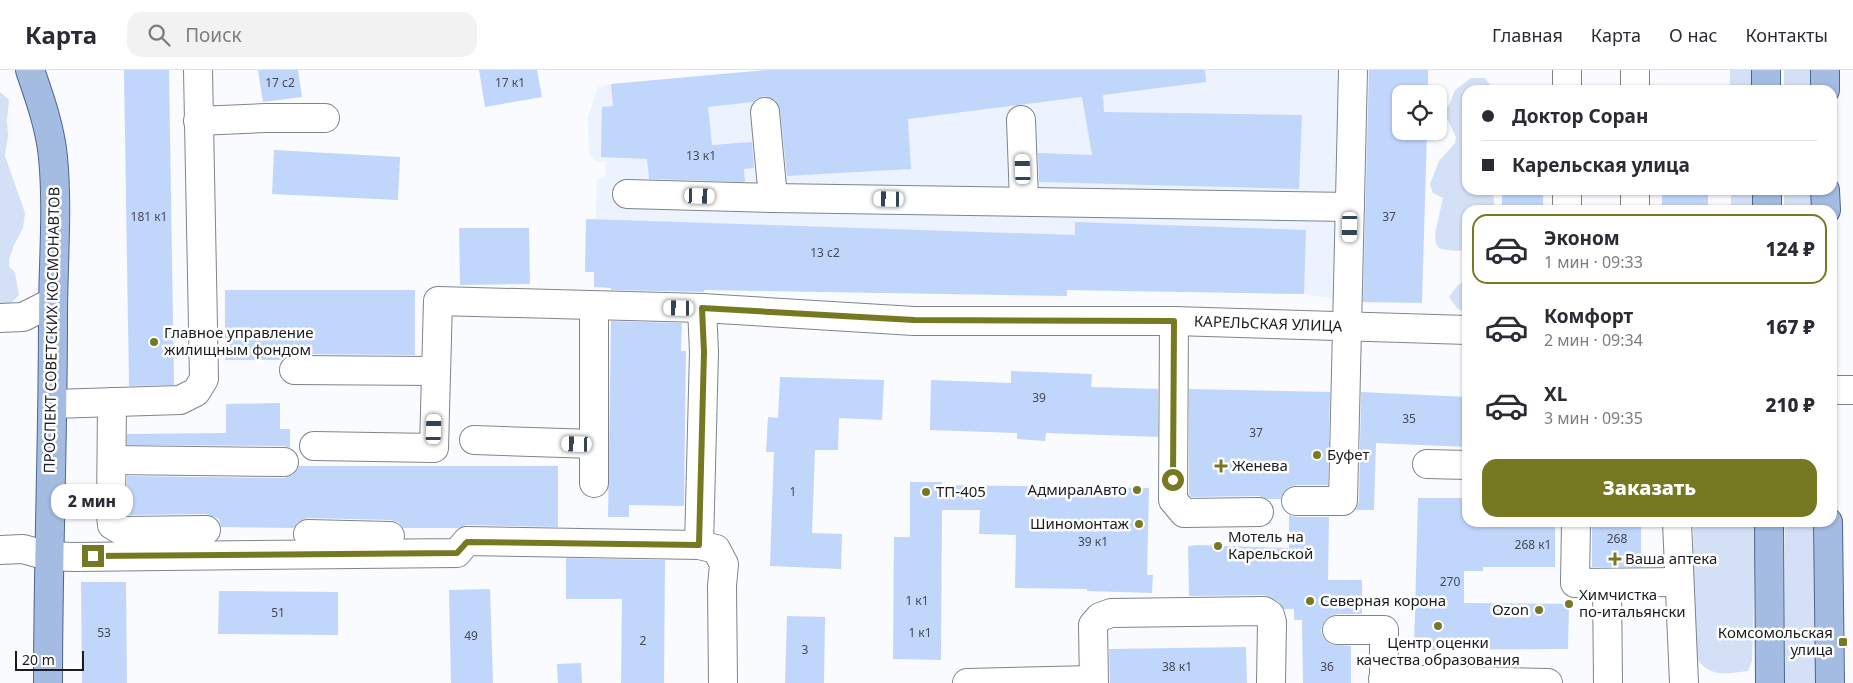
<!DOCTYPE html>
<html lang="ru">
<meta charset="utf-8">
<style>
body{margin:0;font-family:"Noto Sans",sans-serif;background:#f2f2f3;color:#2b2b33;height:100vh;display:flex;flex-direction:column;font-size:19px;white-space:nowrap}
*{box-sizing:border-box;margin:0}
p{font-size:16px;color:#7c7c81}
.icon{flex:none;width:28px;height:28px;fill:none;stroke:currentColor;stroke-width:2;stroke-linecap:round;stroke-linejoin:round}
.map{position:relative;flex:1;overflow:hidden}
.panel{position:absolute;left:1462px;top:135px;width:375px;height:322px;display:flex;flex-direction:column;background:#fff;border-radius:15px;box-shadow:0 1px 4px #0004}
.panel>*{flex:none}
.hud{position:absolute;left:1462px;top:15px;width:375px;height:110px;border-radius:15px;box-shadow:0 1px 4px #0004;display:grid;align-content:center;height:110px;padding:0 20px;background:#fff}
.fabs{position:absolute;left:1392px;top:15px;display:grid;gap:10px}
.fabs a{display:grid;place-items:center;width:55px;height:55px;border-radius:10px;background:#fff;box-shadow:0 1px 4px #0004;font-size:25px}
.scale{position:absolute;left:15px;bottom:12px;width:69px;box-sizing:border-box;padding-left:5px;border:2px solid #1a1c1f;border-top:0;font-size:14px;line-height:18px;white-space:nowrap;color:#1a1c1f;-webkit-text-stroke:4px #fff;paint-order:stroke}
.end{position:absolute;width:22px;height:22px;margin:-11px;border:6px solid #767921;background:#fff;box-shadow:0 0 0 2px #fff}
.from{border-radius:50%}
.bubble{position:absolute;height:35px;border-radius:15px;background:#fff;box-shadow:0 1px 4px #0004;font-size:16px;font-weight:800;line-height:35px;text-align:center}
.car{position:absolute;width:15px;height:30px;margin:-15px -8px;border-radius:6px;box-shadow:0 0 4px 1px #0007;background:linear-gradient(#fff 24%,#345 0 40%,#fff 0 76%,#345 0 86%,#fff 0)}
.hud b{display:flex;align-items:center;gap:18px;height:48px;font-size:19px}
.hud b+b{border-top:1px solid #e1e1e2}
.hud i{width:12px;height:12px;background:#2b2b33}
ul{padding:9px 0 0;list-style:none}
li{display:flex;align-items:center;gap:15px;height:70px;margin:0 10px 8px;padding:0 10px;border:2px solid transparent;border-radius:15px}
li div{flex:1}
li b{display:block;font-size:19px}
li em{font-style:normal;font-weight:800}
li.active{border-color:#767921}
li>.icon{width:45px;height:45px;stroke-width:1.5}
.button{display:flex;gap:10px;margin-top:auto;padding:10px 20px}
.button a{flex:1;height:58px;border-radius:15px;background:#767921;color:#fff;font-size:20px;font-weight:800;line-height:58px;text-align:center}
header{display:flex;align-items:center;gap:30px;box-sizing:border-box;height:70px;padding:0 25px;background:#fff;border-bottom:1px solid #e1e1e2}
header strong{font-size:24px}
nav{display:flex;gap:28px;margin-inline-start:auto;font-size:18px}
.search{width:350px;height:45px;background:#f2f2f3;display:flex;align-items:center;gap:12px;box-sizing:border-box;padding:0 18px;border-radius:15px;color:#7c7c81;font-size:19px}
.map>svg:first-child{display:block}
.built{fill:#ecf3ff}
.green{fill:#d3e0f6}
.building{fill:#c0d6fb}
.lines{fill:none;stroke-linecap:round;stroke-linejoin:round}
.minor-casing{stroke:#7f848b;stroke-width:30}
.major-casing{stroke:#4c6591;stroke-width:30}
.minor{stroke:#fff;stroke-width:28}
.major{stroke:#a4bbe2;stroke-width:28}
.route{stroke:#767921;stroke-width:6}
.poi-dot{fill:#767921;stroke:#fff;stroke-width:2}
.labels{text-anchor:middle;stroke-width:5;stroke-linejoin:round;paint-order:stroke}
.number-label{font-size:12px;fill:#444a56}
.street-label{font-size:15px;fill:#1a1c1f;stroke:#fff}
.poi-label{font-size:15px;fill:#1a1c1f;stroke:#fff;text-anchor:start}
</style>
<header>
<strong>Карта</strong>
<div class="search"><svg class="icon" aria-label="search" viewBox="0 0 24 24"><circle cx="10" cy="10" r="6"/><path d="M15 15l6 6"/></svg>Поиск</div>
<nav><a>Главная</a><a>Карта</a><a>О нас</a><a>Контакты</a></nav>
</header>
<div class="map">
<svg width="1853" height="613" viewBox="0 0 1853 613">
<rect width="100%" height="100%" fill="#f9fbff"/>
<polygon class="built" points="767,0 1428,0 1428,24 1401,24 1401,61 1422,233 1354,232 1304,224 1073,220 604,205 594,207 597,109 605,108 606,92 595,91 589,83 588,48 598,17 611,14"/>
<g class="green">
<rect x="1730" y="0" width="21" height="20"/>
<rect x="1784" y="0" width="31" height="20"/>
<path d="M1471,8H1485L1491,16V20H1468V120H1492L1494,130V140H1468L1467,179C1459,182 1448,181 1439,178L1436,174L1435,164L1443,128L1433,123L1430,114L1439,91L1455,73L1456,67L1444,42L1450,33L1455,20Z"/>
<polygon points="0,22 9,30 7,50 8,66 5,86 25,143 23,158 14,175 9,189 9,196 15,203 19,225 9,235 0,236"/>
<polygon points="1731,120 1753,120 1754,140 1731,140"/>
<rect x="1784" y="120" width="31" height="20"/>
<polygon points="1467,210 1467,245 1457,238 1449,227 1458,215"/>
<path d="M1693,453H1756L1752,591L1748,601C1725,604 1709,608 1695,586Z"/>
<rect x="1785" y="453" width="31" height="160"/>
</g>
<g class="building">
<polygon points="124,0 169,0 174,315 129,316"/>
<polygon points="258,0 298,0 302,27 263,32"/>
<polygon points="479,0 537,0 542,27 485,37"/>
<polygon points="767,0 1205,0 1206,12 1103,25 1104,42 1302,45 1299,119 1039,112 1038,83 1092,85 1082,27 908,49 911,99 787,106 780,40 775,30 764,26 756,29 753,32 708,37 712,75 752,72 754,98 744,99 745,112 649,109 647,89 601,87 602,37 613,36 611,14"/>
<polygon points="1369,0 1428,0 1428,24 1401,24 1401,61 1427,61 1422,233 1363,232"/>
<polygon points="274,80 400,87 398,130 272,124"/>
<rect x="1502" y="120" width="41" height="20"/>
<rect x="1662" y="120" width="46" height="20"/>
<polygon points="586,149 1075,165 1075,152 1306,160 1304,224 1067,220 1067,226 704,220 704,222 611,220 611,218 594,217 594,202 585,202"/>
<polygon points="459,158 529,158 530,214 460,215"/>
<polygon points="225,220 415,220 415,285 294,284 287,286 282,290 225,290"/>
<polygon points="611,251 682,253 681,281 686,281 684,436 629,435 629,447 608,447"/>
<polygon points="1011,301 1092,304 1091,317 1158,319 1158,367 1046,363 1045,371 1017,369 1017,363 930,360 931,310 1011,313"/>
<polygon points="780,307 884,310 882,350 839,348 838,380 815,380 812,463 842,464 841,499 770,496 774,382 766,382 768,347 778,348"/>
<polygon points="1189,319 1330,322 1328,415 1296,415 1289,417 1283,423 1281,429 1267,429 1259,426 1191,427 1189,424"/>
<polygon points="1361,322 1468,327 1468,377 1376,373 1374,440 1356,440 1359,431"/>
<polygon points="280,333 280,359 290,359 290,378 284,376 127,375 127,364 226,363 226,334"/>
<polygon points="299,396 558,396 558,457 467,455 459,458 403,458 398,452 390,450 308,448 300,451 294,458 221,457 219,449 206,444 127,445 127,406 284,408 292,405 297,400"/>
<polygon points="910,412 942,412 941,415 1149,418 1147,505 1153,505 1152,523 1087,521 1087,519 1015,518 1016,465 979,464 980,440 942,440 941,590 893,589 894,467 910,467"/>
<polygon points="1418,428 1468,428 1468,452 1555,452 1555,497 1483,497 1483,501 1464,501 1464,533 1569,534 1568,579 1414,580"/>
<polygon points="1289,445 1296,447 1329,447 1328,510 1362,510 1362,544 1337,544 1330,546 1324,552 1321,560 1323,567 1330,574 1351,576 1351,613 1303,613 1302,550 1294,550 1294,539 1284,539 1279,532 1264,525 1189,526 1188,476 1198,475 1289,478"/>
<rect x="1592" y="452" width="49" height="45"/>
<polygon points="566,488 665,490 664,613 621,613 622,529 566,529"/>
<polygon points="81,512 126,512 127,613 82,613"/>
<polygon points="490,519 493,613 451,613 449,520"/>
<polygon points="219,521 338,522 338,565 218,564"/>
<polygon points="787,546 825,547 824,613 785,613"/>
<polygon points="1246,577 1247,613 1110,613 1109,579"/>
<polygon points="581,593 582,613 558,613 557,594"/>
</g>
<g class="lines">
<defs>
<g id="minor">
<polyline points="1635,0 1635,20"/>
<polyline points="1567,20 1567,0"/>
<polyline points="765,42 773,128"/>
<polyline points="1021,50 1024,131"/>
<polyline points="198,51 266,48 325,48"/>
<polyline points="1635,120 1635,140"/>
<polyline points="627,124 773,128 1350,137"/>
<polyline points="1567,140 1567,120"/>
<polyline points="0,248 23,247 53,232"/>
<polyline points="1174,251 1173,430 1184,443 1259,442"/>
<polyline points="294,300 436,301"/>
<polyline points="1832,320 1853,320"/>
<polyline points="112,332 111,445 112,455 122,461 206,460"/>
<polyline points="53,334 180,330 196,322 204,309 198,0"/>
<polyline points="474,370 594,374"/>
<polyline points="314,376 434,378 438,231 702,238 914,251 1174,251 1468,260"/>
<polyline points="112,390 284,392"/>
<polyline points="1427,394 1468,395"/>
<polyline points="594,413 594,236"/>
<polyline points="1296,431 1343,431 1353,0"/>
<polyline points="1576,452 1575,513 1679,512"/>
<polyline points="1677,452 1684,613"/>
<polyline points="308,464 390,466"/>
<polyline points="699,475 704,282 702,238"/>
<polyline points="0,480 23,479 48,486 74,487 457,483 467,471 699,475 716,479 724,494 722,516 723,613"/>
<polyline points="1607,513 1608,613"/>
<polyline points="1337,560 1384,560 1384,613"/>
<polyline points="1383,609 1548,613"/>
<polyline points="967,613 1093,610"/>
<polyline points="1094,613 1093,555 1100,547 1111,543 1264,541 1270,545 1272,552 1271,613"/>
</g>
<g id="major">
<path d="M30,0C40,29 50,57 53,87C58,140 53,194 53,246C53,369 48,491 48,613"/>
<polyline points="1766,0 1766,20"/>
<polyline points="1825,0 1825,20"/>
<polyline points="1767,120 1767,140"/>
<polyline points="1825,120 1826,140"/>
<polyline points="1769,452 1770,613"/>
<polyline points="1828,452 1830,613"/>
</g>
</defs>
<use href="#minor" class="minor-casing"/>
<use href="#major" class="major-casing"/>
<use href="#minor" class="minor"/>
<use href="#major" class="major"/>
</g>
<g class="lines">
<polyline class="route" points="93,486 457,483 467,472 699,475 704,282 702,238 914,250 1174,251 1173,410"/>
</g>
<g class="poi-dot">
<circle cx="154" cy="272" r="5"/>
<circle cx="1317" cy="385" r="5"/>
<path d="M1218.5 388.5h5v5h5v5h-5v5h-5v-5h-5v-5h5z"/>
<circle cx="1137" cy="420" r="5"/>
<circle cx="926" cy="422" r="5"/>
<circle cx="1139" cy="454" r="5"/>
<circle cx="1218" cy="476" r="5"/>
<path d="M1612.5 481.5h5v5h5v5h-5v5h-5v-5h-5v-5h5z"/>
<circle cx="1310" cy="531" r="5"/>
<circle cx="1569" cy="534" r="5"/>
<circle cx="1539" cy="540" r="5"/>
<circle cx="1438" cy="556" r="5"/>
<rect x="1838" y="567" width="10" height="10" rx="2.5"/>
</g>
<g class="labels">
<g class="number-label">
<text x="280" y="17">17 с2</text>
<text x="510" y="17">17 к1</text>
<text x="701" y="90">13 к1</text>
<text x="149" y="151">181 к1</text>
<text x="1389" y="151">37</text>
<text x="825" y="187">13 с2</text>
<text x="1039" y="332">39</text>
<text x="1409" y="353">35</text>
<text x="1256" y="367">37</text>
<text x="793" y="426">1</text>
<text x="1617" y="473">268</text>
<text x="1093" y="476">39 к1</text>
<text x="1533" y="479">268 к1</text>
<text x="1450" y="516">270</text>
<text x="917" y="535">1 к1</text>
<text x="278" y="547">51</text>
<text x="104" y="567">53</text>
<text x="920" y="567">1 к1</text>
<text x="471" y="570">49</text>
<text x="643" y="575">2</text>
<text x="805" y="584">3</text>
<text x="1177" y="601">38 к1</text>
<text x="1327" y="601">36</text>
</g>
<g class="street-label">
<text transform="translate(1268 254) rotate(2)" y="5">КАРЕЛЬСКАЯ УЛИЦА</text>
<text transform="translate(52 260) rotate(-89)" y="5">ПРОСПЕКТ СОВЕТСКИХ КОСМОНАВТОВ</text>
</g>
<g class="poi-label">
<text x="164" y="268">Главное управление<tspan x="164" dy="17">жилищным фондом</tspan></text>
<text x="1327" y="390">Буфет</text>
<text x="1232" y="401">Женева</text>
<text x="1127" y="425" text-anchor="end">АдмиралАвто</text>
<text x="936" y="427">ТП-405</text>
<text x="1129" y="459" text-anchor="end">Шиномонтаж</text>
<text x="1228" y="472">Мотель на<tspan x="1228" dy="17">Карельской</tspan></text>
<text x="1625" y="494">Ваша аптека</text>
<text x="1579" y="530">Химчистка<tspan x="1579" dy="17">по-итальянски</tspan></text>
<text x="1320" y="536">Северная корона</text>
<text x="1529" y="545" text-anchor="end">Ozon</text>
<text x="1833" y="568" text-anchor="end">Комсомольская<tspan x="1833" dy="17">улица</tspan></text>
<text x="1438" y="578" text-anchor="middle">Центр оценки<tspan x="1438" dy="17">качества образования</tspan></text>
</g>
</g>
</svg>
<div class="fabs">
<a><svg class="icon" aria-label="locate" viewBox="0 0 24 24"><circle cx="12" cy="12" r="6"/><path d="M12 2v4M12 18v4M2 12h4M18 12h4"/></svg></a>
</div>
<div class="scale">20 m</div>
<i class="end from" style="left:1173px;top:410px"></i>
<i class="end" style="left:93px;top:486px"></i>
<div class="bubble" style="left:51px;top:414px;width:82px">2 мин</div>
<i class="car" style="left:1023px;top:99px;rotate:358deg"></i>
<i class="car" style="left:700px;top:126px;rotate:92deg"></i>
<i class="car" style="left:889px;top:129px;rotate:271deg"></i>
<i class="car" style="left:1350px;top:157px;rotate:181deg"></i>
<i class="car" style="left:679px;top:238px;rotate:271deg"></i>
<i class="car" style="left:434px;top:359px;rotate:2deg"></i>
<i class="car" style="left:577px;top:374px;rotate:272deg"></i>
<div class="hud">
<b><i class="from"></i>Доктор Соран</b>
<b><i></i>Карельская улица</b>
</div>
<section class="panel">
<ul>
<li class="active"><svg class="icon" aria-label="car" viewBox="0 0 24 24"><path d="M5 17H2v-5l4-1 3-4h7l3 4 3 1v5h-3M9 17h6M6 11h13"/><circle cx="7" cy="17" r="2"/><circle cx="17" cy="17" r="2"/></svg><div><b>Эконом</b><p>1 мин · 09:33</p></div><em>124 ₽</em></li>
<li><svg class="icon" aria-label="car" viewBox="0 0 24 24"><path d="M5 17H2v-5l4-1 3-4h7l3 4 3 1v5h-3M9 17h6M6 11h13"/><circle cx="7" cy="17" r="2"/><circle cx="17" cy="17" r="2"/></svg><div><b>Комфорт</b><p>2 мин · 09:34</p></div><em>167 ₽</em></li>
<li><svg class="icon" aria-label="car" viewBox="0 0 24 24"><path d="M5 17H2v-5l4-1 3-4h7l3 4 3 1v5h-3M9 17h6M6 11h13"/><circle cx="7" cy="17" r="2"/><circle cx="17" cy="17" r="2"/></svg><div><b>XL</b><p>3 мин · 09:35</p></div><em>210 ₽</em></li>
</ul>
<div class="button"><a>Заказать</a></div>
</section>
</div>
